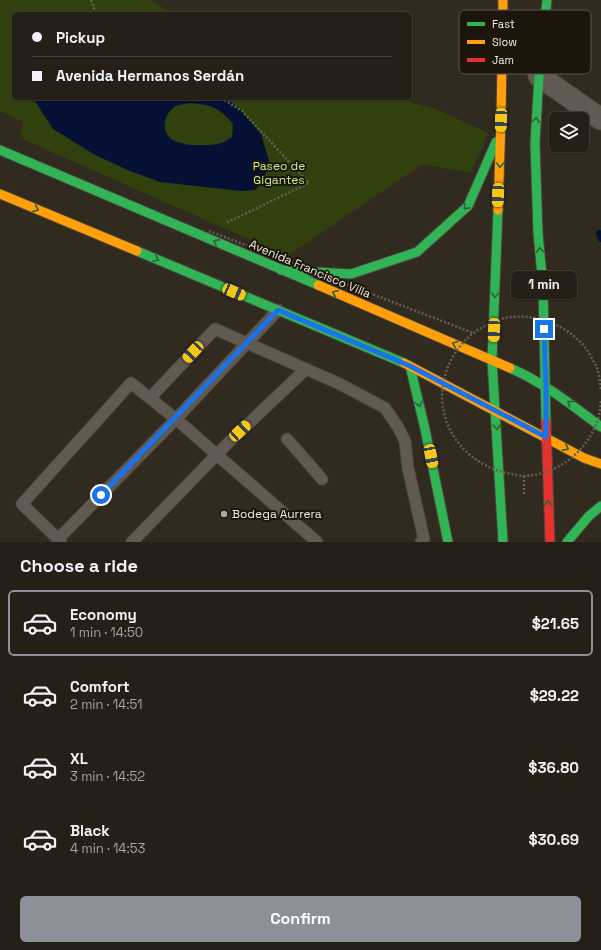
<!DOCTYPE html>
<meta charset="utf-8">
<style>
body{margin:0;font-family:"Space Grotesk",sans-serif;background:#312d24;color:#f1f3f6;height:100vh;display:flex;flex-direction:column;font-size:15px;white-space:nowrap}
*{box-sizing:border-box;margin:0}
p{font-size:13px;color:#a3a3a1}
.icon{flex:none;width:22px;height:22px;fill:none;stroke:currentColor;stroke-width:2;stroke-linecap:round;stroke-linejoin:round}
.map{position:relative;height:542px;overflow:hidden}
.panel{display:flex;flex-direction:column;background:#252017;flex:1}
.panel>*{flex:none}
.top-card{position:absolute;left:12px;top:12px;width:400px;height:88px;border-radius:6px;box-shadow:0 1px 3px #0004,0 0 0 1px #423e36;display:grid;align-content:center;height:88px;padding:0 20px;background:#252017}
.fabs{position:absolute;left:549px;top:112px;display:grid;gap:8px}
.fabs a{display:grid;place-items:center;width:40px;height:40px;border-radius:6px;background:#252017;box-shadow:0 1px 3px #0004,0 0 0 1px #423e36;font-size:20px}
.end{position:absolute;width:18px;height:18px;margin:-9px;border:5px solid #1a73e8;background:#fff;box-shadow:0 0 0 2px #fff}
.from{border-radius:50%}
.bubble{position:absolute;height:28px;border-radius:6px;background:#252017;box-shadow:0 1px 3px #0004,0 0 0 1px #423e36;font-size:13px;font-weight:700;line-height:28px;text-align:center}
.car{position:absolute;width:12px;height:24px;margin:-12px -6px;border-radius:5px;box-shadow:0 0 3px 1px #0007;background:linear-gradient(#f5c518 24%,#345 0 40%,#f5c518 0 76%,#345 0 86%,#f5c518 0)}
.top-card b{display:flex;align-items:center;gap:14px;height:38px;font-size:15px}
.top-card b+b{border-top:1px solid #423e36}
.top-card i{width:10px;height:10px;background:#f1f3f6}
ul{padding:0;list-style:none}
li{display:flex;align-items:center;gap:12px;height:66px;margin:0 8px 6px;padding:0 12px;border:2px solid transparent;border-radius:6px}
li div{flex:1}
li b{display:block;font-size:15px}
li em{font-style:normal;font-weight:700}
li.current{border-color:#8c9099}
li>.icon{width:36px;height:36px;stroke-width:1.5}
h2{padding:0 20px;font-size:18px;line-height:48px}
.cta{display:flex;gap:8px;margin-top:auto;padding:8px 20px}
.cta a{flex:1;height:46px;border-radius:6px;background:#8c9099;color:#fff;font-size:16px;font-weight:700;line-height:46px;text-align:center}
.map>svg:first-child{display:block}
.green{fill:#31410e}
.water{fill:#041034;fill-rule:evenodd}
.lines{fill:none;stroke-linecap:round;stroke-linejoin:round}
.stream{stroke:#041034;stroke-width:6}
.lane-casing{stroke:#4c463d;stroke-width:13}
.street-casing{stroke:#4c463d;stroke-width:23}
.fast-casing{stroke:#4c463d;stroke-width:11}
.slow-casing{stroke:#4c463d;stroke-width:11}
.jam-casing{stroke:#4c463d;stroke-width:11}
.path{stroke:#656057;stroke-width:2.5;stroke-dasharray:2 2;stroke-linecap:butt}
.lane{stroke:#605a53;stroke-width:11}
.street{stroke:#605a53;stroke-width:21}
.fast{stroke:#30b455;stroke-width:9}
.slow{stroke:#ff9f0a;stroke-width:9}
.jam{stroke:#e5322d;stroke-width:9}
.path-bridge{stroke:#656057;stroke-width:2.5;stroke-dasharray:2 2;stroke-linecap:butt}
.oneway{stroke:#266430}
.route{stroke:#1a73e8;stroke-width:5}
.poi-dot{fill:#b0a89c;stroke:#1b150c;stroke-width:1.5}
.labels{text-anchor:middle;stroke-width:4;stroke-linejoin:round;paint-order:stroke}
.park-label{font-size:12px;fill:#c7f18a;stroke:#1b150c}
.street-label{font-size:12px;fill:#f5ece0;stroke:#1b150c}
.poi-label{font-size:12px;fill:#f5ece0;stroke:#1b150c;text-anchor:start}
.key{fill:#1b150c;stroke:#5c564c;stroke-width:1}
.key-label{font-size:11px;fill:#f5ece0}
</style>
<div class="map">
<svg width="601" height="542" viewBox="0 0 601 542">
<rect width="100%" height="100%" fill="#312a1f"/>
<polygon class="green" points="0,0 151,0 172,14 14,14 14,98 392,98 436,109 488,133 471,173 423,164 287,256 20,138 23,122 0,111"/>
<path class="water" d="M33,98H226L242,111L261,134L269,161L264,180L255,190L241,191L160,182L130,171L95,155L53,129ZM190,103C212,105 219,107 233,124L232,137C229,138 226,141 224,142C212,147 180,147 170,138C161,129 164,116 173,108C176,105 185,104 190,103Z"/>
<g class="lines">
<polyline class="stream" points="599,233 601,239"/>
<defs>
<g id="lane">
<polyline points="150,398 215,329 340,384 385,408 398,427 405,441 408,468 424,539 421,542"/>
<polyline points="287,439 322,479"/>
<polyline points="58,539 176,419 278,310"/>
<polyline points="61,542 22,504 131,383 176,419 317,542"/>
<polyline points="132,542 229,442 305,370"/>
</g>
<polyline id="street" points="539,76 601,119"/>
<g id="fast">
<polyline points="0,150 318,285"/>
<polyline points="498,210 492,360 503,542"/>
<polyline points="137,251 404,363"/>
<polyline points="281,270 351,274 417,252 468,206 496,142"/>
<polyline points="410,366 425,429 448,542"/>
<path d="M510,368C543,382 572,405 601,427"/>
<polyline points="546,422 543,286 538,233 535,143 539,76 547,0"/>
<polyline points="567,542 589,516 601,506"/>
</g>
<g id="slow">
<polyline points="0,194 137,251"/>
<polyline points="498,210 501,120 503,0"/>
<polyline points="318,285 510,368"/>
<polyline points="404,363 584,458 601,464"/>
</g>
<polyline id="jam" points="546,422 550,542"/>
</defs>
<use href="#lane" class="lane-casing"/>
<use href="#street" class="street-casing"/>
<use href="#fast" class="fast-casing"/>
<use href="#slow" class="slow-casing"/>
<use href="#jam" class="jam-casing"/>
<g class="path">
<polyline points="91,0 96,14"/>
<polyline points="221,98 242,111 309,183 226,223"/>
<polyline points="524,476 524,496"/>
</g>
<use href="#lane" class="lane"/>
<use href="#street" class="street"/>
<use href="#fast" class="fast"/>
<use href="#slow" class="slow"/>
<use href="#jam" class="jam"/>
<g class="path-bridge">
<polyline points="209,231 473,333"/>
<path d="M601,389C600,382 599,374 597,368C594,361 589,353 585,347C564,322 526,309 495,321C490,323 486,326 481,328C463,338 447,360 444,381C443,386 442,393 442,399C444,438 474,468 512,474C516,475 520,476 524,476C557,475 588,451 598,419C600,413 600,407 601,401"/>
</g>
</g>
<defs><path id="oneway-chevron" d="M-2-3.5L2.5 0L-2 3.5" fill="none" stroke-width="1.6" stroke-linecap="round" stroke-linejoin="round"/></defs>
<g class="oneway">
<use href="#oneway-chevron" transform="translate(536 120) rotate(-86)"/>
<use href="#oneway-chevron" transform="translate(500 165) rotate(92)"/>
<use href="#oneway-chevron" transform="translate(466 207) rotate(130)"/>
<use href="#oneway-chevron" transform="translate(36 209) rotate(23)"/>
<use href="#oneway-chevron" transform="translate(216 242) rotate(-156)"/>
<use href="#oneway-chevron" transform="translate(540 250) rotate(-95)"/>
<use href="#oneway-chevron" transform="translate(156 259) rotate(23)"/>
<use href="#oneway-chevron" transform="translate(335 293) rotate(-157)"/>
<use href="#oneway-chevron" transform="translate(495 295) rotate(92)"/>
<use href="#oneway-chevron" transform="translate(455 344) rotate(-157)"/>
<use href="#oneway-chevron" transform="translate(570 403) rotate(-142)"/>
<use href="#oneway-chevron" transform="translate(419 404) rotate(76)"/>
<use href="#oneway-chevron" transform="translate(497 427) rotate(87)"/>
<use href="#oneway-chevron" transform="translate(566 448) rotate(28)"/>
<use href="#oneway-chevron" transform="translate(548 503) rotate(-92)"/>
</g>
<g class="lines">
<polyline class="route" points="101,495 278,310 410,366 546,437 546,387 544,329"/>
</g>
<circle class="poi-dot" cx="224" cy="514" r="4"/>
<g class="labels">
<g class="park-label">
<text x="279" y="170">Paseo de<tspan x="279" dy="14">Gigantes</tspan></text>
</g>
<g class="street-label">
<text transform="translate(310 269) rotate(23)" y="4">Avenida Francisco Villa</text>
</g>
<g class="poi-label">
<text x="232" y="518">Bodega Aurrera</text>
</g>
</g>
<rect x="459" y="10" width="132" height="64" rx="6" class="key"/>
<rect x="467" y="22" width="18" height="4" fill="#30b455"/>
<rect x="467" y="40" width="18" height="4" fill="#ff9f0a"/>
<rect x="467" y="58" width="18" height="4" fill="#e5322d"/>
<g class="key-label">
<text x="492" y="28">Fast</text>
<text x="492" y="46">Slow</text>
<text x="492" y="64">Jam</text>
</g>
</svg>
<div class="fabs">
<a><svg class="icon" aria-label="layers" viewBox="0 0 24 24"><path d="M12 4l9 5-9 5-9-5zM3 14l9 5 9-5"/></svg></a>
</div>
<i class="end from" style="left:101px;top:495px"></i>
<i class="end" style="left:544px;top:329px"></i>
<div class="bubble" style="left:511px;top:271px;width:66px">1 min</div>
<i class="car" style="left:501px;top:120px;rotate:182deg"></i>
<i class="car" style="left:498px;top:195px;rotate:182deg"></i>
<i class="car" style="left:234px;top:292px;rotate:113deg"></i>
<i class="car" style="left:494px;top:330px;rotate:182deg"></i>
<i class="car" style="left:193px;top:352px;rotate:223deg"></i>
<i class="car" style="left:240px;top:431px;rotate:47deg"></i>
<i class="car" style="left:431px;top:456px;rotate:169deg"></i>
<div class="top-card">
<b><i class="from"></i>Pickup</b>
<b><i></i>Avenida Hermanos Serdán</b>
</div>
</div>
<section class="panel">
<h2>Choose a ride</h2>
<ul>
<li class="current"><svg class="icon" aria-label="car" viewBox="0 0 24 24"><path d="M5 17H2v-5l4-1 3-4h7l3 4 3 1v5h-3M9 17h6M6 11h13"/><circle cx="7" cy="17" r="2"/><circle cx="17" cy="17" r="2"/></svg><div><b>Economy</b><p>1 min · 14:50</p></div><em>$21.65</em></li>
<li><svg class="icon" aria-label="car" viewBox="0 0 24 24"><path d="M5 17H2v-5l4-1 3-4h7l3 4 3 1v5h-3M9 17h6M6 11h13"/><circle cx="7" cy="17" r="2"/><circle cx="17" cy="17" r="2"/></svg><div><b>Comfort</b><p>2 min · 14:51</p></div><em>$29.22</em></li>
<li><svg class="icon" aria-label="car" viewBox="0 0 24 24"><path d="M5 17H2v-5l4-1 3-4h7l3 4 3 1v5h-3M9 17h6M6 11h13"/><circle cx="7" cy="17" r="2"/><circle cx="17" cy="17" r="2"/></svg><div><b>XL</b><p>3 min · 14:52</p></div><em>$36.80</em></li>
<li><svg class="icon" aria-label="car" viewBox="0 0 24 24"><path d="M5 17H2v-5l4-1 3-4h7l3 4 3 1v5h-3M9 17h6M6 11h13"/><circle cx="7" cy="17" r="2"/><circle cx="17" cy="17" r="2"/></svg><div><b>Black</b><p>4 min · 14:53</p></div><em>$30.69</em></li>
</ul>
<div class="cta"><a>Confirm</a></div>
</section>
